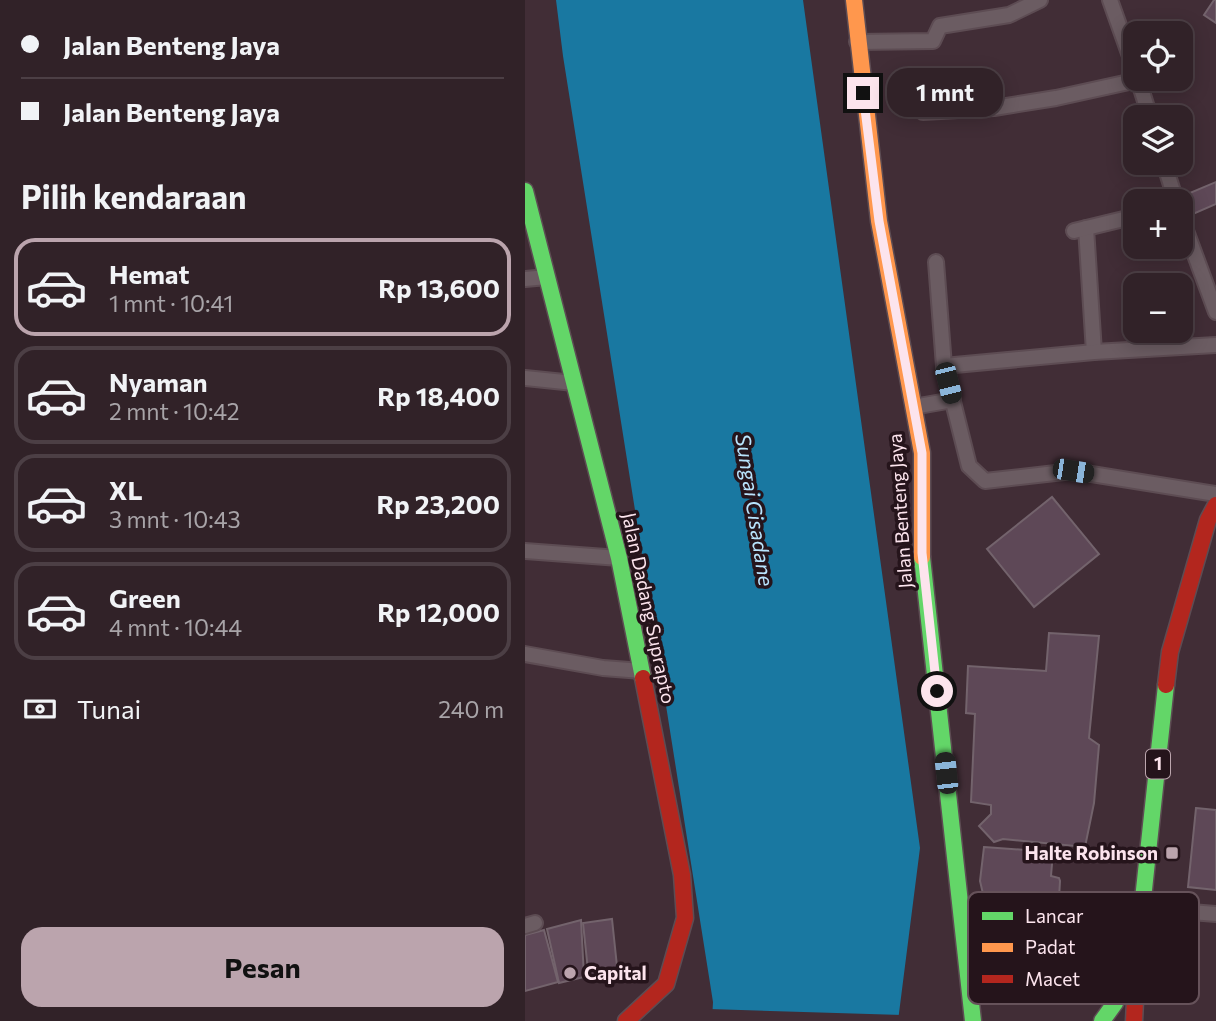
<!DOCTYPE html>
<html lang="id">
<meta charset="utf-8">
<style>
body{margin:0;font-family:Commissioner,sans-serif;background:#392a30;color:#f1f3f6;height:100vh;display:flex;flex-direction:column;font-size:26px;white-space:nowrap}
*{box-sizing:border-box;margin:0}
p{font-size:23px;color:#a8a4a8}
.icon{flex:none;width:38px;height:38px;fill:none;stroke:currentColor;stroke-width:2;stroke-linecap:round;stroke-linejoin:round}
.map{position:relative;flex:1;overflow:hidden}
.details{display:flex;flex-direction:column;background:#312228;width:525px}
.details>*{flex:none}
.banner{display:grid;align-content:center;height:154px;padding:0 21px;background:#312228}
.controls{position:absolute;left:598px;top:21px;display:grid;gap:14px}
.controls a{display:grid;place-items:center;width:70px;height:70px;border-radius:14px;background:#312228;box-shadow:0 4px 18px #0003,0 0 0 2px #4c3f45;font-size:35px}
.end{position:absolute;width:32px;height:32px;margin:-16px;border:9px solid #fce4ed;background:#111;box-shadow:0 0 0 4px #111}
.from{border-radius:50%}
.bubble{position:absolute;height:49px;border-radius:21px;background:#312228;box-shadow:0 4px 18px #0003,0 0 0 2px #4c3f45;font-size:23px;font-weight:700;line-height:49px;text-align:center}
.car{position:absolute;width:21px;height:42px;margin:-21px -10px;border-radius:9px;box-shadow:0 0 5px 2px #0007;background:linear-gradient(#222 24%,#8ab4d8 0 40%,#222 0 76%,#8ab4d8 0 86%,#222 0)}
.banner b{display:flex;align-items:center;gap:24px;height:66px;font-size:26px}
.banner b+b{border-top:2px solid #4c3f45}
.banner i{width:18px;height:18px;background:#f1f3f6}
ul{padding:0;list-style:none}
li{display:flex;align-items:center;gap:21px;height:98px;margin:0 14px 10px;padding:0 7px;border:4px solid #4c3f45;border-radius:21px}
li div{flex:1}
li b{display:block;font-size:26px}
li em{font-style:normal;font-weight:700}
li.active{border-color:#bba4ad}
li>.icon{width:63px;height:63px;stroke-width:1.5}
h2{padding:0 21px;font-size:32px;line-height:84px}
.pay{display:flex;align-items:center;gap:18px;height:77px;padding:0 21px;font-size:26px}
.pay p{margin-inline-start:auto}
.cta{display:flex;gap:14px;margin-top:auto;padding:14px 21px}
.cta a{flex:1;height:80px;border-radius:21px;background:#bba4ad;color:#111;font-size:28px;font-weight:700;line-height:80px;text-align:center}
main{display:flex;flex:1;min-height:0}
.map>svg:first-child{display:block}
.water{fill:#1978a1}
.pier{fill:#412d36}
.building{fill:#5e4857;stroke:#73636c;stroke-width:2}
.lines{fill:none;stroke-linecap:round;stroke-linejoin:round}
.street-casing{stroke:#5d4c53;stroke-width:18}
.fast-casing{stroke:#5d4c53;stroke-width:19}
.slow-casing{stroke:#5d4c53;stroke-width:19}
.jam-casing{stroke:#5d4c53;stroke-width:19}
.street{stroke:#6b5c62;stroke-width:14}
.fast{stroke:#63d668;stroke-width:16}
.slow{stroke:#ff974d;stroke-width:16}
.jam{stroke:#b3261e;stroke-width:16}
.route{stroke:#fce4ed;stroke-width:9}
.poi-dot{fill:#bba4ad;stroke:#25141b;stroke-width:2.5}
.labels{text-anchor:middle;stroke-width:7;stroke-linejoin:round;paint-order:stroke}
.shield{fill:#25141b;stroke:#bca6ae;stroke-width:2}
.shield-label{font-size:18px;font-weight:bold;fill:#fce4ed}
.street-label{font-size:19px;fill:#fce4ed;stroke:#25141b}
.poi-label{font-size:19px;font-weight:bold;fill:#fce4ed;stroke:#25141b;text-anchor:end}
.water-label{font-size:21px;font-style:italic;fill:#b9e4fd;stroke:#25141b}
.key{fill:#25141b;stroke:#66525a;stroke-width:2}
.key-label{font-size:19px;fill:#fce4ed}
</style>
<main>
<section class="details">
<div class="banner">
<b><i class="from"></i>Jalan Benteng Jaya</b>
<b><i></i>Jalan Benteng Jaya</b>
</div>
<h2>Pilih kendaraan</h2>
<ul>
<li class="active"><svg class="icon" aria-label="car" viewBox="0 0 24 24"><path d="M5 17H2v-5l4-1 3-4h7l3 4 3 1v5h-3M9 17h6M6 11h13"/><circle cx="7" cy="17" r="2"/><circle cx="17" cy="17" r="2"/></svg><div><b>Hemat</b><p>1 mnt · 10:41</p></div><em>Rp 13,600</em></li>
<li><svg class="icon" aria-label="car" viewBox="0 0 24 24"><path d="M5 17H2v-5l4-1 3-4h7l3 4 3 1v5h-3M9 17h6M6 11h13"/><circle cx="7" cy="17" r="2"/><circle cx="17" cy="17" r="2"/></svg><div><b>Nyaman</b><p>2 mnt · 10:42</p></div><em>Rp 18,400</em></li>
<li><svg class="icon" aria-label="car" viewBox="0 0 24 24"><path d="M5 17H2v-5l4-1 3-4h7l3 4 3 1v5h-3M9 17h6M6 11h13"/><circle cx="7" cy="17" r="2"/><circle cx="17" cy="17" r="2"/></svg><div><b>XL</b><p>3 mnt · 10:43</p></div><em>Rp 23,200</em></li>
<li><svg class="icon" aria-label="car" viewBox="0 0 24 24"><path d="M5 17H2v-5l4-1 3-4h7l3 4 3 1v5h-3M9 17h6M6 11h13"/><circle cx="7" cy="17" r="2"/><circle cx="17" cy="17" r="2"/></svg><div><b>Green</b><p>4 mnt · 10:44</p></div><em>Rp 12,000</em></li>
</ul>
<div class="pay"><svg class="icon" aria-label="cash" viewBox="0 0 24 24"><path d="M3 7h18v10H3z"/><circle cx="12" cy="12" r="2"/></svg>Tunai<p>240 m</p></div>
<div class="cta"><a>Pesan</a></div>
</section>
<div class="map">
<svg width="691" height="1021" viewBox="0 0 691 1021">
<rect width="100%" height="100%" fill="#412d36"/>
<polygon class="water" points="31,0 278,0 395,848 373,1021 187,1021 188,1002 38,56"/>
<polygon class="pier" points="184,1009 377,1015 377,1021 184,1021"/>
<g class="building">
<polygon points="689,0 691,0 691,23 679,15"/>
<polygon points="691,182 691,204 668,214 660,195"/>
<polygon points="527,497 574,554 509,607 462,549"/>
<polygon points="524,633 574,636 564,738 574,745 569,803 560,847 478,839 469,842 454,826 466,814 466,805 446,802 450,714 441,713 443,666 521,671"/>
<polygon points="671,808 691,810 691,890 663,887"/>
<polygon points="459,847 528,852 526,876 534,878 535,881 533,916 527,919 468,915 462,911 455,881"/>
<polygon points="87,919 93,976 64,980 58,923"/>
<polygon points="56,920 59,977 34,983 22,929"/>
<polygon points="19,930 33,982 0,991 0,935"/>
</g>
<g class="lines">
<defs>
<g id="street">
<polyline points="585,0 611,73"/>
<polyline points="332,42 408,41 415,26 484,15 515,0"/>
<polyline points="613,79 625,117"/>
<polyline points="398,112 469,108 531,98 613,80"/>
<polyline points="639,163 651,201"/>
<polyline points="656,217 691,312"/>
<polyline points="561,228 569,352"/>
<polyline points="549,231 611,216"/>
<polyline points="411,262 419,366 444,466 460,481 548,471 691,494"/>
<polyline points="0,279 22,277"/>
<polyline points="419,366 569,352 691,345"/>
<polyline points="0,378 49,383"/>
<polyline points="388,407 428,400"/>
<polyline points="0,551 94,558"/>
<polyline points="0,654 78,668 117,671"/>
<polyline points="617,908 691,914"/>
<polyline points="0,926 10,923"/>
</g>
<g id="fast">
<polyline points="0,191 94,558 118,678"/>
<polyline points="397,557 448,1021"/>
<polyline points="577,1021 590,1003 612,955 641,685"/>
</g>
<polyline id="slow" points="329,0 354,221 397,453 397,557"/>
<g id="jam">
<polyline points="641,685 645,652 683,520 691,505"/>
<polyline points="101,1021 141,984 160,918 157,875 118,678"/>
<polyline points="609,1021 612,961"/>
</g>
</defs>
<use href="#street" class="street-casing"/>
<use href="#fast" class="fast-casing"/>
<use href="#slow" class="slow-casing"/>
<use href="#jam" class="jam-casing"/>
<use href="#street" class="street"/>
<use href="#fast" class="fast"/>
<use href="#slow" class="slow"/>
<use href="#jam" class="jam"/>
</g>
<g class="lines">
<polyline class="route" points="338,93 354,221 397,453 397,553 412,691"/>
</g>
<g class="poi-dot">
<rect x="640" y="846" width="14" height="14" rx="3.5"/>
<circle cx="45" cy="973" r="7"/>
</g>
<g class="labels">
<rect class="shield" x="621" y="749.5" width="24" height="29" rx="5"/>
<g class="shield-label">
<text x="633" y="770">1</text>
</g>
<g class="street-label">
<text transform="translate(375 511) rotate(-94)" y="7">Jalan Benteng Jaya</text>
<text transform="translate(124 608) rotate(78)" y="7">Jalan Dadang Suprapto</text>
</g>
<g class="poi-label">
<text x="633" y="860">Halte Robinson</text>
<text x="59" y="980" text-anchor="start">Capital</text>
</g>
<g class="water-label">
<text transform="translate(229 510) rotate(81)" y="7">Sungai Cisadane</text>
</g>
</g>
<rect x="443" y="892" width="231" height="112" rx="10" class="key"/>
<rect x="457" y="912" width="31" height="8" fill="#63d668"/>
<rect x="457" y="943" width="31" height="9" fill="#ff974d"/>
<rect x="457" y="975" width="31" height="8" fill="#b3261e"/>
<g class="key-label">
<text x="500" y="923">Lancar</text>
<text x="500" y="954">Padat</text>
<text x="500" y="986">Macet</text>
</g>
</svg>
<div class="controls">
<a><svg class="icon" aria-label="locate" viewBox="0 0 24 24"><circle cx="12" cy="12" r="6"/><path d="M12 2v4M12 18v4M2 12h4M18 12h4"/></svg></a>
<a><svg class="icon" aria-label="layers" viewBox="0 0 24 24"><path d="M12 4l9 5-9 5-9-5zM3 14l9 5 9-5"/></svg></a>
<a>+</a>
<a>−</a>
</div>
<i class="end from" style="left:412px;top:691px"></i>
<i class="end" style="left:338px;top:93px"></i>
<div class="bubble" style="left:362px;top:68px;width:116px">1 mnt</div>
<i class="car" style="left:423px;top:383px;rotate:166deg"></i>
<i class="car" style="left:548px;top:471px;rotate:99deg"></i>
<i class="car" style="left:421px;top:773px;rotate:354deg"></i>
</div>
</main>
